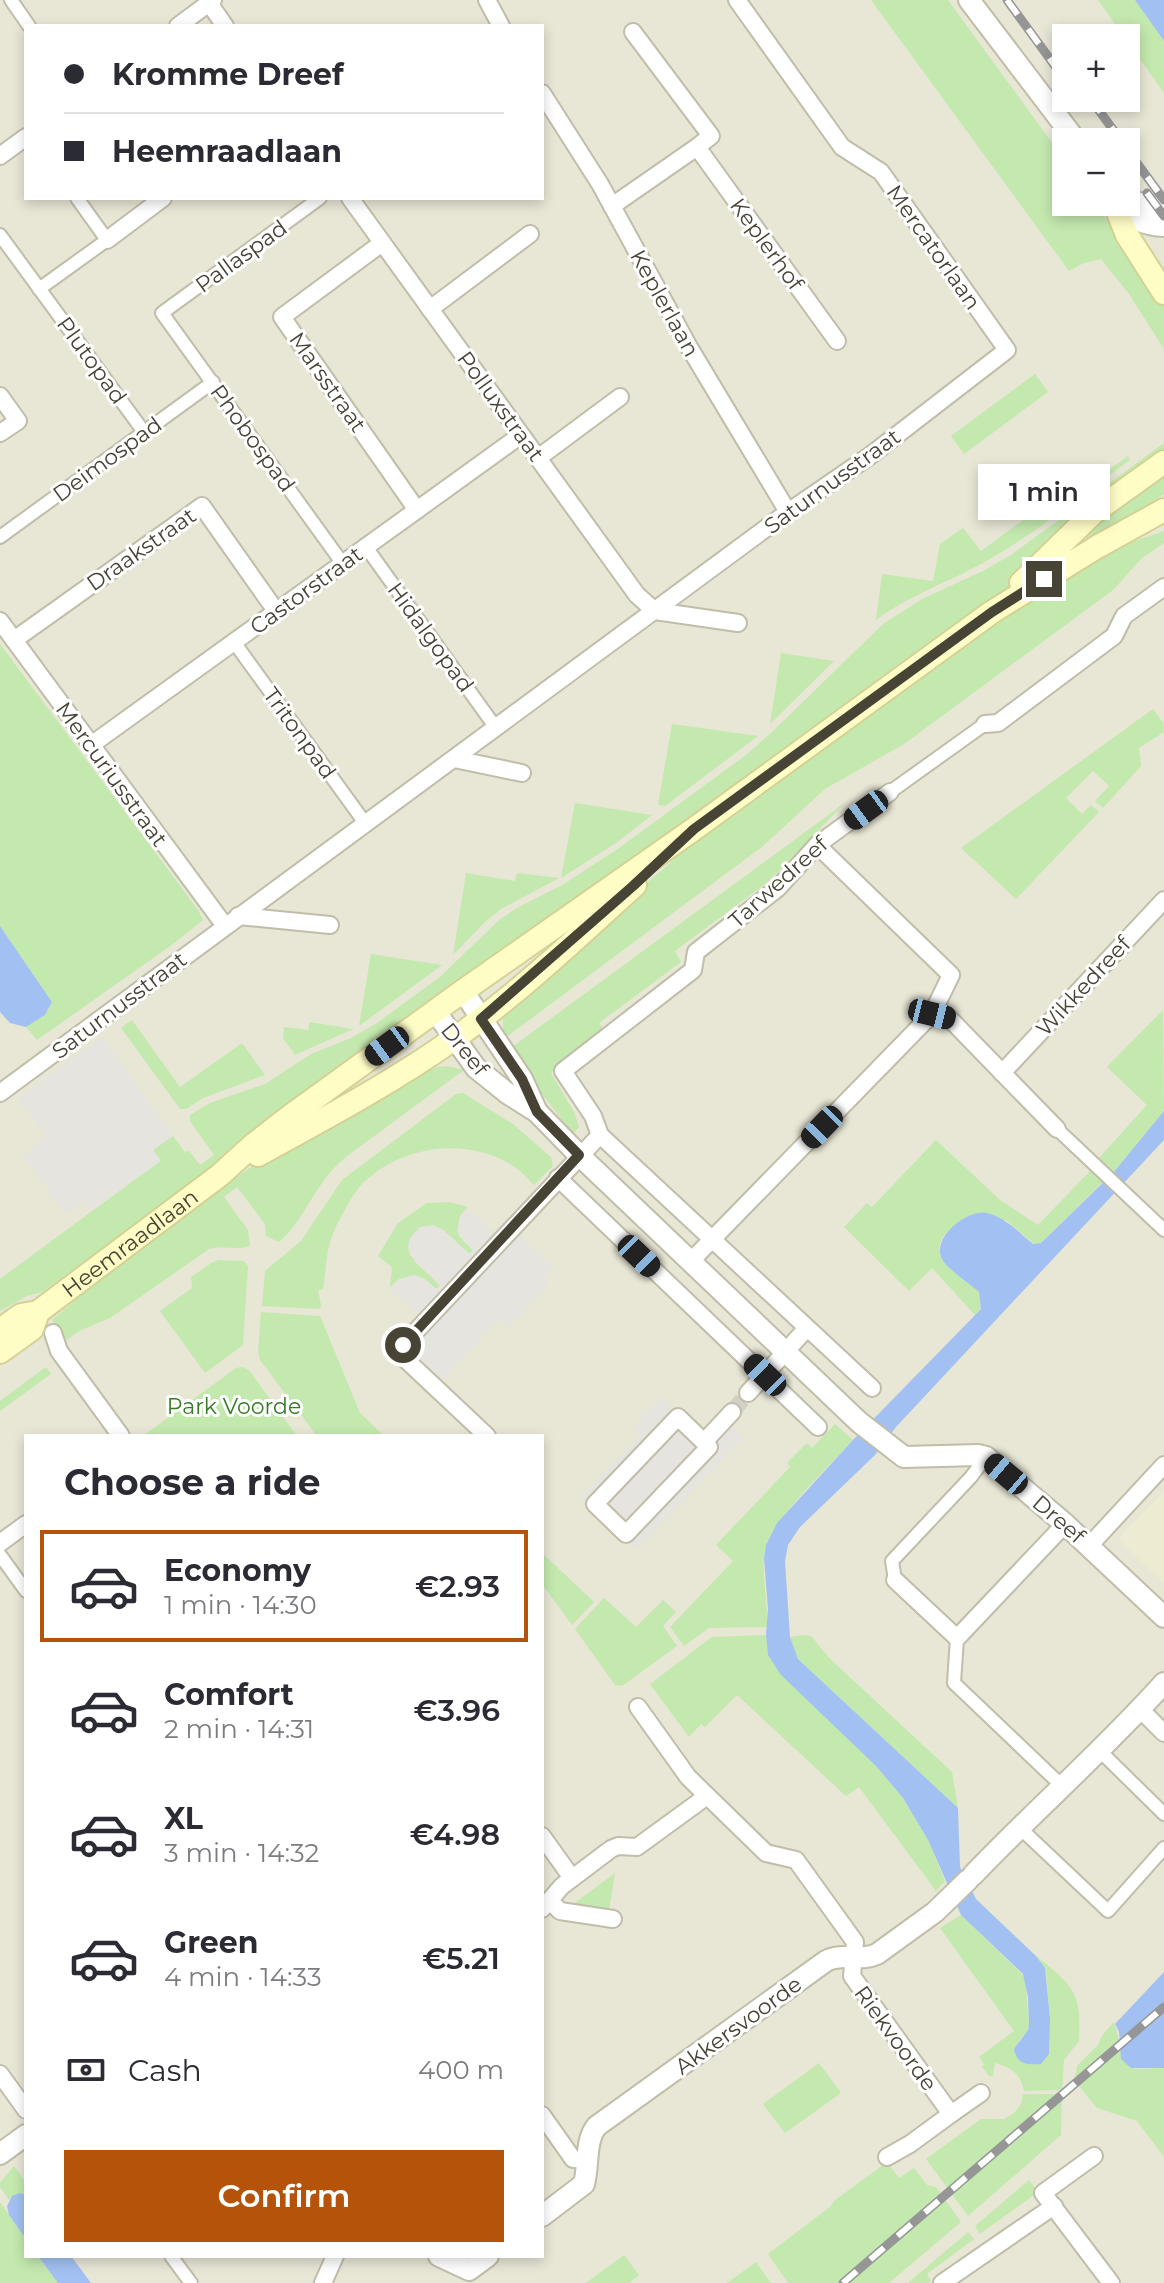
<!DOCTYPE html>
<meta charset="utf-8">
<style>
body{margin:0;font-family:Montserrat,sans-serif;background:#f2f2f3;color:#2b2b33;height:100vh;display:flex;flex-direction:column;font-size:30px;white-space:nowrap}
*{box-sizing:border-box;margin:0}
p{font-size:26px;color:#7c7c81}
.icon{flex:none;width:44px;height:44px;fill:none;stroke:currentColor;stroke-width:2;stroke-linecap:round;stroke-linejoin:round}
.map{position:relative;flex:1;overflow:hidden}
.side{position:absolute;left:24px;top:1434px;width:520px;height:824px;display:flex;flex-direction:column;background:#fff;border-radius:0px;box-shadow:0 4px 12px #0003}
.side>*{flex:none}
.banner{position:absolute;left:24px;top:24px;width:520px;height:176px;border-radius:0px;box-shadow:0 4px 12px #0003;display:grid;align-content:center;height:176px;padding:0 40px;background:#fff}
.controls{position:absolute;left:1052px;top:24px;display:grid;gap:16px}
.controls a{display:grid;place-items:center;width:88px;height:88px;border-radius:0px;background:#fff;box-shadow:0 4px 12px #0003;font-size:40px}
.end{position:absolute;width:36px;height:36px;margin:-18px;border:10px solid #474436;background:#fff;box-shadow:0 0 0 4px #fff}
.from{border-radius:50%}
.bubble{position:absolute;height:56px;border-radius:0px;background:#fff;box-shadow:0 4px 12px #0003;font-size:26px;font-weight:600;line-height:56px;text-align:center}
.car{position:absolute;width:24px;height:48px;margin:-24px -12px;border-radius:10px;box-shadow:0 0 6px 2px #0007;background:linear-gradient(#222 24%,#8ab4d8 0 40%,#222 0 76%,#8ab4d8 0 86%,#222 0)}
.banner b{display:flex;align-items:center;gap:28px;height:76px;font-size:30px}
.banner b+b{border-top:2px solid #e1e1e2}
.banner i{width:20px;height:20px;background:#2b2b33}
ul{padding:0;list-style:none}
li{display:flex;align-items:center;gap:24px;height:112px;margin:0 16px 12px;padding:0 24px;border:4px solid transparent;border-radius:0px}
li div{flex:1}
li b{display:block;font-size:30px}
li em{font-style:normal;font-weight:600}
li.on{border-color:#b45309}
li>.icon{width:72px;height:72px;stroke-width:1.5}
h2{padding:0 40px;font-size:36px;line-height:96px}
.pay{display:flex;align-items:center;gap:20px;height:88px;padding:0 40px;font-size:30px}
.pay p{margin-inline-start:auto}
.action{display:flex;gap:16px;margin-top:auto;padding:16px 40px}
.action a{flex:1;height:92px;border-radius:0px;background:#b45309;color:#fff;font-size:32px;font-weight:600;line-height:92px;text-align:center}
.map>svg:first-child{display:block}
.residential{fill:#e8e6d5;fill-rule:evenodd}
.education{fill:#edebd1}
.green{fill:#c3e9af}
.parking{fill:#e5e4df}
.water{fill:#a2c1f2}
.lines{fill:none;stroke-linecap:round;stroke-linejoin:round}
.minor-tunnel{stroke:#d1d0c4;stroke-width:16;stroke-dasharray:16 8;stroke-linecap:butt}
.pedestrian-casing{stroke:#c0bda9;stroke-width:16}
.minor-casing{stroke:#c0bda9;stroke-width:20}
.tertiary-casing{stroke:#c0bda9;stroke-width:24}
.secondary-casing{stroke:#d5d196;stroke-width:26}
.pedestrian{stroke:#fff;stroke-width:12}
.minor{stroke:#fff;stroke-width:16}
.tertiary{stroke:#fff;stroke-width:20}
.secondary{stroke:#fffdc6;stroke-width:22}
.rail-casing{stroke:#969696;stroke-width:9}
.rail{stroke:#fff;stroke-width:6;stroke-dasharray:18;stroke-linecap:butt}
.route{stroke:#474436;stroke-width:10}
.labels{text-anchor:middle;stroke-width:6;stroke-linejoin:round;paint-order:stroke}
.street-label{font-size:22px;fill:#474436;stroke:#fff}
.park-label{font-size:22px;fill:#367a27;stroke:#fff}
</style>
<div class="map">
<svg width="1164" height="2283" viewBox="0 0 1164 2283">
<rect width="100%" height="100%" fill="#f4f3e7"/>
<path class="residential" d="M0,0H1164V2283H0ZM26,26H542V198H26ZM1066,38H1126V98H1066ZM1066,142H1126V202H1066ZM26,1436H542V2256H26Z"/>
<polygon class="education" points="1164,1491 1164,1583 1118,1539"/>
<g class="green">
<polygon points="871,0 948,0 1066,162 1066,202 1094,202 1164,303 1164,349 1129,294 1101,259 1084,263 1069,271"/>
<polygon points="1098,0 1135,0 1164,41 1164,93"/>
<polygon points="1035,374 1048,392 964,454 951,436"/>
<polygon points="1164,443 1164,454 1030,572 42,1292 27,1296 0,1311 0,1279 160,1161 153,1150 173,1136 185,1152 189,1151 200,1165 214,1155 190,1121 190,1115 210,1103 265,1084 311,1054 351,1038 377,1023 441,976 498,921 515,909 564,884 619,848 746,755 772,732 883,624 922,599 983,571 1011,555"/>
<path d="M1128,456L1130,460C1084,493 1039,531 990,559C952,581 911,594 876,620L882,574L933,581L940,544L963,528L981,551L1053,498L1060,505Z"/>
<polygon points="1164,475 1164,494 1131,518 1089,541 1087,540 1087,533 1091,529"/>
<path d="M1164,531V543L1142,558L1113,590L904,744L825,789L763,846L505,1038C502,1025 501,1013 508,1001L670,863L676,855L1080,563L1098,554Z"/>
<polygon points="0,644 198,910 203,920 173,944 37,1040 26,1027 45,1015 52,1002 0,926"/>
<polygon points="781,653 834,661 770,724"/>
<polygon points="1153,709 1164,724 1164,732 1139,748 1141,766 1103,808 1095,801 1109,786 1093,771 1066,798 1082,814 1091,805 1099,812 1016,899 961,848"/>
<polygon points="672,724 758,736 665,806 658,805"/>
<polygon points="846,802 769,881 675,951 681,962 599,1023 606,1033 551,1073 574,1112 579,1127 573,1134 508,1050"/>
<polygon points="575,803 652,815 616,843 561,878"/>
<polygon points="466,873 515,881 517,873 559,878 501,909 486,921 453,955"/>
<polygon points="371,954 442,965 359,1026"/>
<polygon points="1163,1010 1164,1111 1113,1173 1098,1159 1147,1105 1107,1067"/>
<polygon points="132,1020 180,1087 242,1043 265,1075 203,1098 186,1109 180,1109 121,1028"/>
<polygon points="310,1022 353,1029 295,1055 283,1038 284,1027 308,1030"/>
<path d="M448,1066L464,1070L347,1156C339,1163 331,1170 325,1179C308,1201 300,1224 279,1242L266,1236L265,1224L237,1187L224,1197L248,1230L250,1246C237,1251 222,1245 209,1249L110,1318L79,1331L67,1340L52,1320L109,1272L217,1190L257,1163L296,1142L334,1128L426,1072L438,1067Z"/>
<path d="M463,1093L513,1124L551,1157L553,1166L534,1185C528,1179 522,1172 516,1168C469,1135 400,1145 361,1185C352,1195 338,1221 333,1234C326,1249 326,1272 323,1289L318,1290L321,1305L320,1309L262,1306L265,1271L301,1241L342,1180L456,1094Z"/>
<path d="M936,1140L1000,1200L1038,1225L1091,1170L1104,1181L1041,1243L1034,1244L1006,1220L960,1221C954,1227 946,1232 942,1239C930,1261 966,1280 979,1292L981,1309L975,1315L932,1268L909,1291L844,1227L867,1203L872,1207Z"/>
<polygon points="450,1202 468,1207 463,1212 459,1236 473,1250 469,1254 442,1229 414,1261 440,1285 436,1289 425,1279 399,1279 390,1288 392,1267 378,1256 398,1223 427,1203"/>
<polygon points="219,1260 243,1261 248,1266 243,1345 205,1373 160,1311 192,1288 191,1277 213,1262"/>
<polygon points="261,1312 320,1316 360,1413 384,1436 317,1436 260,1360 258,1352"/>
<polygon points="46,1367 51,1374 0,1411 0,1401"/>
<polygon points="242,1367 249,1370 297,1436 143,1436 236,1368"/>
<path d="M835,1424L853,1440C831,1464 775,1517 766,1546C760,1565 768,1605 768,1627L709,1628L684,1646L670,1627L733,1561L716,1545L790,1467L787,1463L807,1443L812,1448Z"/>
<polygon points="542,1553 594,1602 572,1625 542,1584"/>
<polygon points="604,1598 636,1627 663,1600 676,1612 663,1626 677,1646 622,1686 615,1685 575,1629"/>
<polygon points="766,1635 768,1655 876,1766 903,1798 928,1840 945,1881 936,1891 859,1787 846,1796 737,1695 705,1727 701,1724 689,1737 650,1684 712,1637"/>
<polygon points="804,1635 811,1636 829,1658 952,1772 958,1808 798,1659 790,1637"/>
<polygon points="615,1873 609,1911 572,1905"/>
<path d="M961,1915L1025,1977L1029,2024L1028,2030L1016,2045L1050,2018L1046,1973L1037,1956C1049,1967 1067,1979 1074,1994C1081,2008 1079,2027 1079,2041L1064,2060L1062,2090L1024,2091C1021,2074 1011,2067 995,2063L993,2075L990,2077L982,2067L984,2064L979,2057L1014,2031L940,1928Z"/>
<polygon points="1114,2022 1119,2040 1135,2069 1164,2068 1164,2157 1137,2121 1097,2108 1075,2081 1077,2066 1098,2045 1103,2034"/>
<polygon points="819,2063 841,2093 785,2133 763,2104"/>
<polygon points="1023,2094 1062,2094 1061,2135 968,2216 926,2159 981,2119 1004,2119 1014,2113 1021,2104"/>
<polygon points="887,2162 899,2178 914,2168 927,2185 936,2187 961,2222 889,2283 788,2283 768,2254 830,2207 834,2201"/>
<polygon points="14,2166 26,2183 26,2195 23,2194 12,2196 9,2200 0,2187 0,2183"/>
<polygon points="1029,2180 1038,2192 980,2234 975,2226"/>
<polygon points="0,2202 26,2239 26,2256 38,2256 58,2283 0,2283"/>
<polygon points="968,2232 974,2239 927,2274 931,2281 928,2283 908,2283"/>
<polygon points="624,2255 639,2275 629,2283 586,2283"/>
<polygon points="756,2262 771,2283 727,2283"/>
</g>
<g class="parking">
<polygon points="102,1037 173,1136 153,1150 161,1161 91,1211 83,1202 66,1214 23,1155 47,1137 18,1098"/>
<polygon points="468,1207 506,1244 516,1233 553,1268 544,1278 549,1284 509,1327 499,1319 442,1380 408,1348 430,1325 390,1288 399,1279 414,1275 425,1279 436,1289 440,1286 410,1255 408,1247 410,1238 420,1227 433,1225 442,1229 470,1254 473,1250 463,1241 457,1230 460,1216"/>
<polygon points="662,1397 703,1435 720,1416 743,1438 636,1550 580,1497 641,1434 634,1426"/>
</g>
<g class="water">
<polygon points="1135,0 1164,0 1164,41"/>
<polygon points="0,926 52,1002 45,1015 26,1027 10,1023 0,1012"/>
<path d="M1164,1111V1140L896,1427L875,1455L800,1527L788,1545L785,1561L790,1637L798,1659L958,1808L960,1867L976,1899L1036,1956L1045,1968L1050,2018L1049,2054L1041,2064C1028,2065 1017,2065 1014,2049L1028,2030L1029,2024L1028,1997L1023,1974L961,1915L928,1840L903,1798L876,1766L781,1675L768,1655L766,1635L768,1609L764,1558L766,1545L777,1523L853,1440L981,1309L979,1292C970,1284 947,1269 942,1259C931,1237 968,1209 987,1213C1006,1218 1019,1232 1033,1244L1041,1243L1113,1173Z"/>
<polygon points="1164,1972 1164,2068 1131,2068 1121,2059 1119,2032 1115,2024"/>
<polygon points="19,2193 26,2195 26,2239 9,2215 7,2206 12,2196"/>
<polygon points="38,2256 71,2256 91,2283 58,2283"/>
</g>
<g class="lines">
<polyline class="minor-tunnel" points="732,1412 748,1393"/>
<defs>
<g id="pedestrian">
<polyline points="11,0 29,26"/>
<polyline points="320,198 162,313 343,564"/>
<polyline points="0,235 144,432"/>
<polyline points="39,289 107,240 77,198"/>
<polyline points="0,537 213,382"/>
<polyline points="366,547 496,728"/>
<polyline points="234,642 365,823"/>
<polyline points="890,792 985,724"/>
<polyline points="1057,1129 1164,1230"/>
<polyline points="0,1555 26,1591"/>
<polyline points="895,1580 892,1561 971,1477 986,1457"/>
<polyline points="957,1638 954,1683 1062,1786"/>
<polyline points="1099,1750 1164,1814"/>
<polyline points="1019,1827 1108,1911 1164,1848"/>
<polyline points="171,2256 191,2283"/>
</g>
<g id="minor">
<polyline points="487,0 501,26"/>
<polyline points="209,3 225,26"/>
<polyline points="178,26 213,0"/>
<polyline points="633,32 711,136 697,147"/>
<polyline points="542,93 600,184 689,347 788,512"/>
<polyline points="0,156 26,137"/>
<polyline points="350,198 637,595 655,611 738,623"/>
<polyline points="612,206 697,147 837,341"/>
<polyline points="107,240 163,198"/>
<polyline points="382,243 282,317 417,510"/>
<polyline points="430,309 530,234"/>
<polyline points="0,396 18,421 0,433"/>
<polyline points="538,458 620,397"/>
<polyline points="0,621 225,926"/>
<polyline points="14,640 202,506 276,611"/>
<polyline points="985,724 998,723 1114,636 1124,616 1164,587"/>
<polyline points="91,745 521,435"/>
<polyline points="454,759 522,773"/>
<polyline points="817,845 951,975 932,1014 950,1019 1057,1129"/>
<polyline points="238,916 330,925"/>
<polyline points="1002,1073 1164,900"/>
<polyline points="0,1093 788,512 871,455 1007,350 881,172 842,147 737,0"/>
<polyline points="600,1135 872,1388"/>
<polyline points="558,1178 818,1427"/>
<polyline points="690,1262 932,1014"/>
<polyline points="53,1333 59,1351 121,1436"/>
<polyline points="748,1393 807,1328"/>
<polygon points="678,1417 709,1447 626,1534 595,1504"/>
<polyline points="487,1436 403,1357 403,1345 600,1135 593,1116 563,1071 693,970 696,952 778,888 817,845 890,792"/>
<polyline points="704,1442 732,1412"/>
<polyline points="0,1543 26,1524"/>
<polyline points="1089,1546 1164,1465"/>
<polyline points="895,1580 957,1638 1065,1524"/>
<polyline points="638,1707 688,1777 766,1853 796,1860 855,1942 852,1976 951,2114 910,2144 887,2157"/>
<polyline points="1140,1709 1164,1733"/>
<polyline points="542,1836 572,1878"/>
<polyline points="550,1901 560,1911 613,1919"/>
<polyline points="542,1909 562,1886 611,1849 618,1846 637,1847 707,1796"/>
<polyline points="0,2074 26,2110"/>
<polyline points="951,2114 981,2093"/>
<polyline points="542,2115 573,2159 589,2160"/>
<polyline points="1094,2156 1043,2193 1111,2283"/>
<polyline points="323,2283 335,2256"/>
<polyline points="942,2283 1054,2206"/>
</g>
<g id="tertiary">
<polyline points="969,0 1077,142"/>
<polyline points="1126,197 1131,201 1164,209"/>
<path d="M1109,202C1123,215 1145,226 1164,226"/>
<polyline points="463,991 522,1079 537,1112"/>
<polyline points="435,1011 476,1068 507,1093 537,1112 579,1155 859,1422 904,1457 978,1455 986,1457 1065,1524 1164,1617"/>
<path d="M973,1875C1035,1810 1104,1750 1164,1683"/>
<polyline points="0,2154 26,2135"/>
<path d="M542,2216L584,2184C589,2166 585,2139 597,2126L826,1961C843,1952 860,1962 877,1954L935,1912L968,1880"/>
<polyline points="439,2256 469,2270 488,2256"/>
</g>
<g id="secondary">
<polyline points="1117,210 1127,235 1164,293"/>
<polyline points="1021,583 1093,513 1164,462"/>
<path d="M258,1155C326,1118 395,1081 458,1036C521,991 578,937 635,885"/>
<path id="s1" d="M0,1330L21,1315L38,1312L220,1175L253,1145L289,1117L463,991L694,829L992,612L1097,547L1164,510"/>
<polyline points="0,1352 32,1329 38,1312"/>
</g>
</defs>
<use href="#pedestrian" class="pedestrian-casing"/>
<use href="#minor" class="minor-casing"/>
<use href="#tertiary" class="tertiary-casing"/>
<use href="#secondary" class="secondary-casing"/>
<use href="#pedestrian" class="pedestrian"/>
<use href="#minor" class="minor"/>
<use href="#tertiary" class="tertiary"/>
<use href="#secondary" class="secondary"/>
<defs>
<g id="rail">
<polyline points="1007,0 1066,81"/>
<polyline points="1090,98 1122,142"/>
<polyline points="1126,148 1164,200"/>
<polyline points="1147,193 1164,216"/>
<polyline points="843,2283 1164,2007"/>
</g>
</defs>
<use href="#rail" class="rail-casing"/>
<use href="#rail" class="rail"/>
</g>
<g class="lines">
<polyline class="route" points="403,1345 579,1155 537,1112 522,1079 481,1019 633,886 694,829 992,612 1044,579"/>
</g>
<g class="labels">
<g class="street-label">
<text transform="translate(767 244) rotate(54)" y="8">Keplerhof</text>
<text transform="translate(934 247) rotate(55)" y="8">Mercatorlaan</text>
<text transform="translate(241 256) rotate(-36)" y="8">Pallaspad</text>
<text transform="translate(665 303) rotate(61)" y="8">Keplerlaan</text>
<text transform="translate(92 360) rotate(54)" y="8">Plutopad</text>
<text transform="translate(328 382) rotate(55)" y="8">Marsstraat</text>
<text transform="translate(501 406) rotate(54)" y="8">Polluxstraat</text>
<text transform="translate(253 438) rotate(54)" y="8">Phobospad</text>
<text transform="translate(107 459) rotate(-36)" y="8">Deimospad</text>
<text transform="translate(832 481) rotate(-36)" y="8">Saturnusstraat</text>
<text transform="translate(141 549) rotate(-35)" y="8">Draakstraat</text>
<text transform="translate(306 590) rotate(-36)" y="8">Castorstraat</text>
<text transform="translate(431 637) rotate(54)" y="8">Hidalgopad</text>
<text transform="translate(300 733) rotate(54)" y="8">Tritonpad</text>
<text transform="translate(112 774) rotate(54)" y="8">Mercuriusstraat</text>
<text transform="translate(778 882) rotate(-42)" y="8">Tarwedreef</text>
<text transform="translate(1083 986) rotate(-47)" y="8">Wikkedreef</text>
<text transform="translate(119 1005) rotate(-37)" y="8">Saturnusstraat</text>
<text transform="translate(465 1049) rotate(51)" y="8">Dreef</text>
<text dy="8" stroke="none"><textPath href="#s1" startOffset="158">Heemraadlaan</textPath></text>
<text transform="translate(1059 1519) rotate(41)" y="8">Dreef</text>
<text transform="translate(738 2025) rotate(-36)" y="8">Akkersvoorde</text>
<text transform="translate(896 2038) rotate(54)" y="8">Riekvoorde</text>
</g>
<g class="park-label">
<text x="234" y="1414">Park Voorde</text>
</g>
</g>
</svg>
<div class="controls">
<a>+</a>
<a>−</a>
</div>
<i class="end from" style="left:403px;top:1345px"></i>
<i class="end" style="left:1044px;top:579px"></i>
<div class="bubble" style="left:978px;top:464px;width:132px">1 min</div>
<i class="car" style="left:866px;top:810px;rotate:234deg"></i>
<i class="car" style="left:932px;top:1014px;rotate:104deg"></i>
<i class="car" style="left:387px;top:1046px;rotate:234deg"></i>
<i class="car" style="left:822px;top:1127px;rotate:224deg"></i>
<i class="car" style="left:639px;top:1256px;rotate:134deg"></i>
<i class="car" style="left:765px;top:1375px;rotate:314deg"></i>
<i class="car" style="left:1006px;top:1474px;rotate:310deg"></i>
<div class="banner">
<b><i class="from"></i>Kromme Dreef</b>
<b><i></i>Heemraadlaan</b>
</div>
<section class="side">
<h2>Choose a ride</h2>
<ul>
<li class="on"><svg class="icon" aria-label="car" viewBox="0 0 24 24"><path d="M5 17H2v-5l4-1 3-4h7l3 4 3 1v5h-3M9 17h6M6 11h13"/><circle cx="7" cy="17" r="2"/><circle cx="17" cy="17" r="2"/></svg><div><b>Economy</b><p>1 min · 14:30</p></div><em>€2.93</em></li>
<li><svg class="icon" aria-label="car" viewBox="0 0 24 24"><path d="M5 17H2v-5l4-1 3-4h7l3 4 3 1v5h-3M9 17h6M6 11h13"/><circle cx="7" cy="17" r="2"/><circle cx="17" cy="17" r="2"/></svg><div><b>Comfort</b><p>2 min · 14:31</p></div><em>€3.96</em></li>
<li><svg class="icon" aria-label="car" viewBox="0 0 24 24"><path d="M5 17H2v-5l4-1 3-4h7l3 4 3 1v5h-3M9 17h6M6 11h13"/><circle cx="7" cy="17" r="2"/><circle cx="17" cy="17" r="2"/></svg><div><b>XL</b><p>3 min · 14:32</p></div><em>€4.98</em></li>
<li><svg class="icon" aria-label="car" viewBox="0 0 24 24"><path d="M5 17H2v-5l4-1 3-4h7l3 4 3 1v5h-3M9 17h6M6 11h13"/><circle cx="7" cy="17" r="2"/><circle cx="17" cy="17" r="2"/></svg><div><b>Green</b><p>4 min · 14:33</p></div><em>€5.21</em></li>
</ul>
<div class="pay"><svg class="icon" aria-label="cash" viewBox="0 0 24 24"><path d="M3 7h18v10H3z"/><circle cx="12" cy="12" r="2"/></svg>Cash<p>400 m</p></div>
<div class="action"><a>Confirm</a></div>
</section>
</div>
